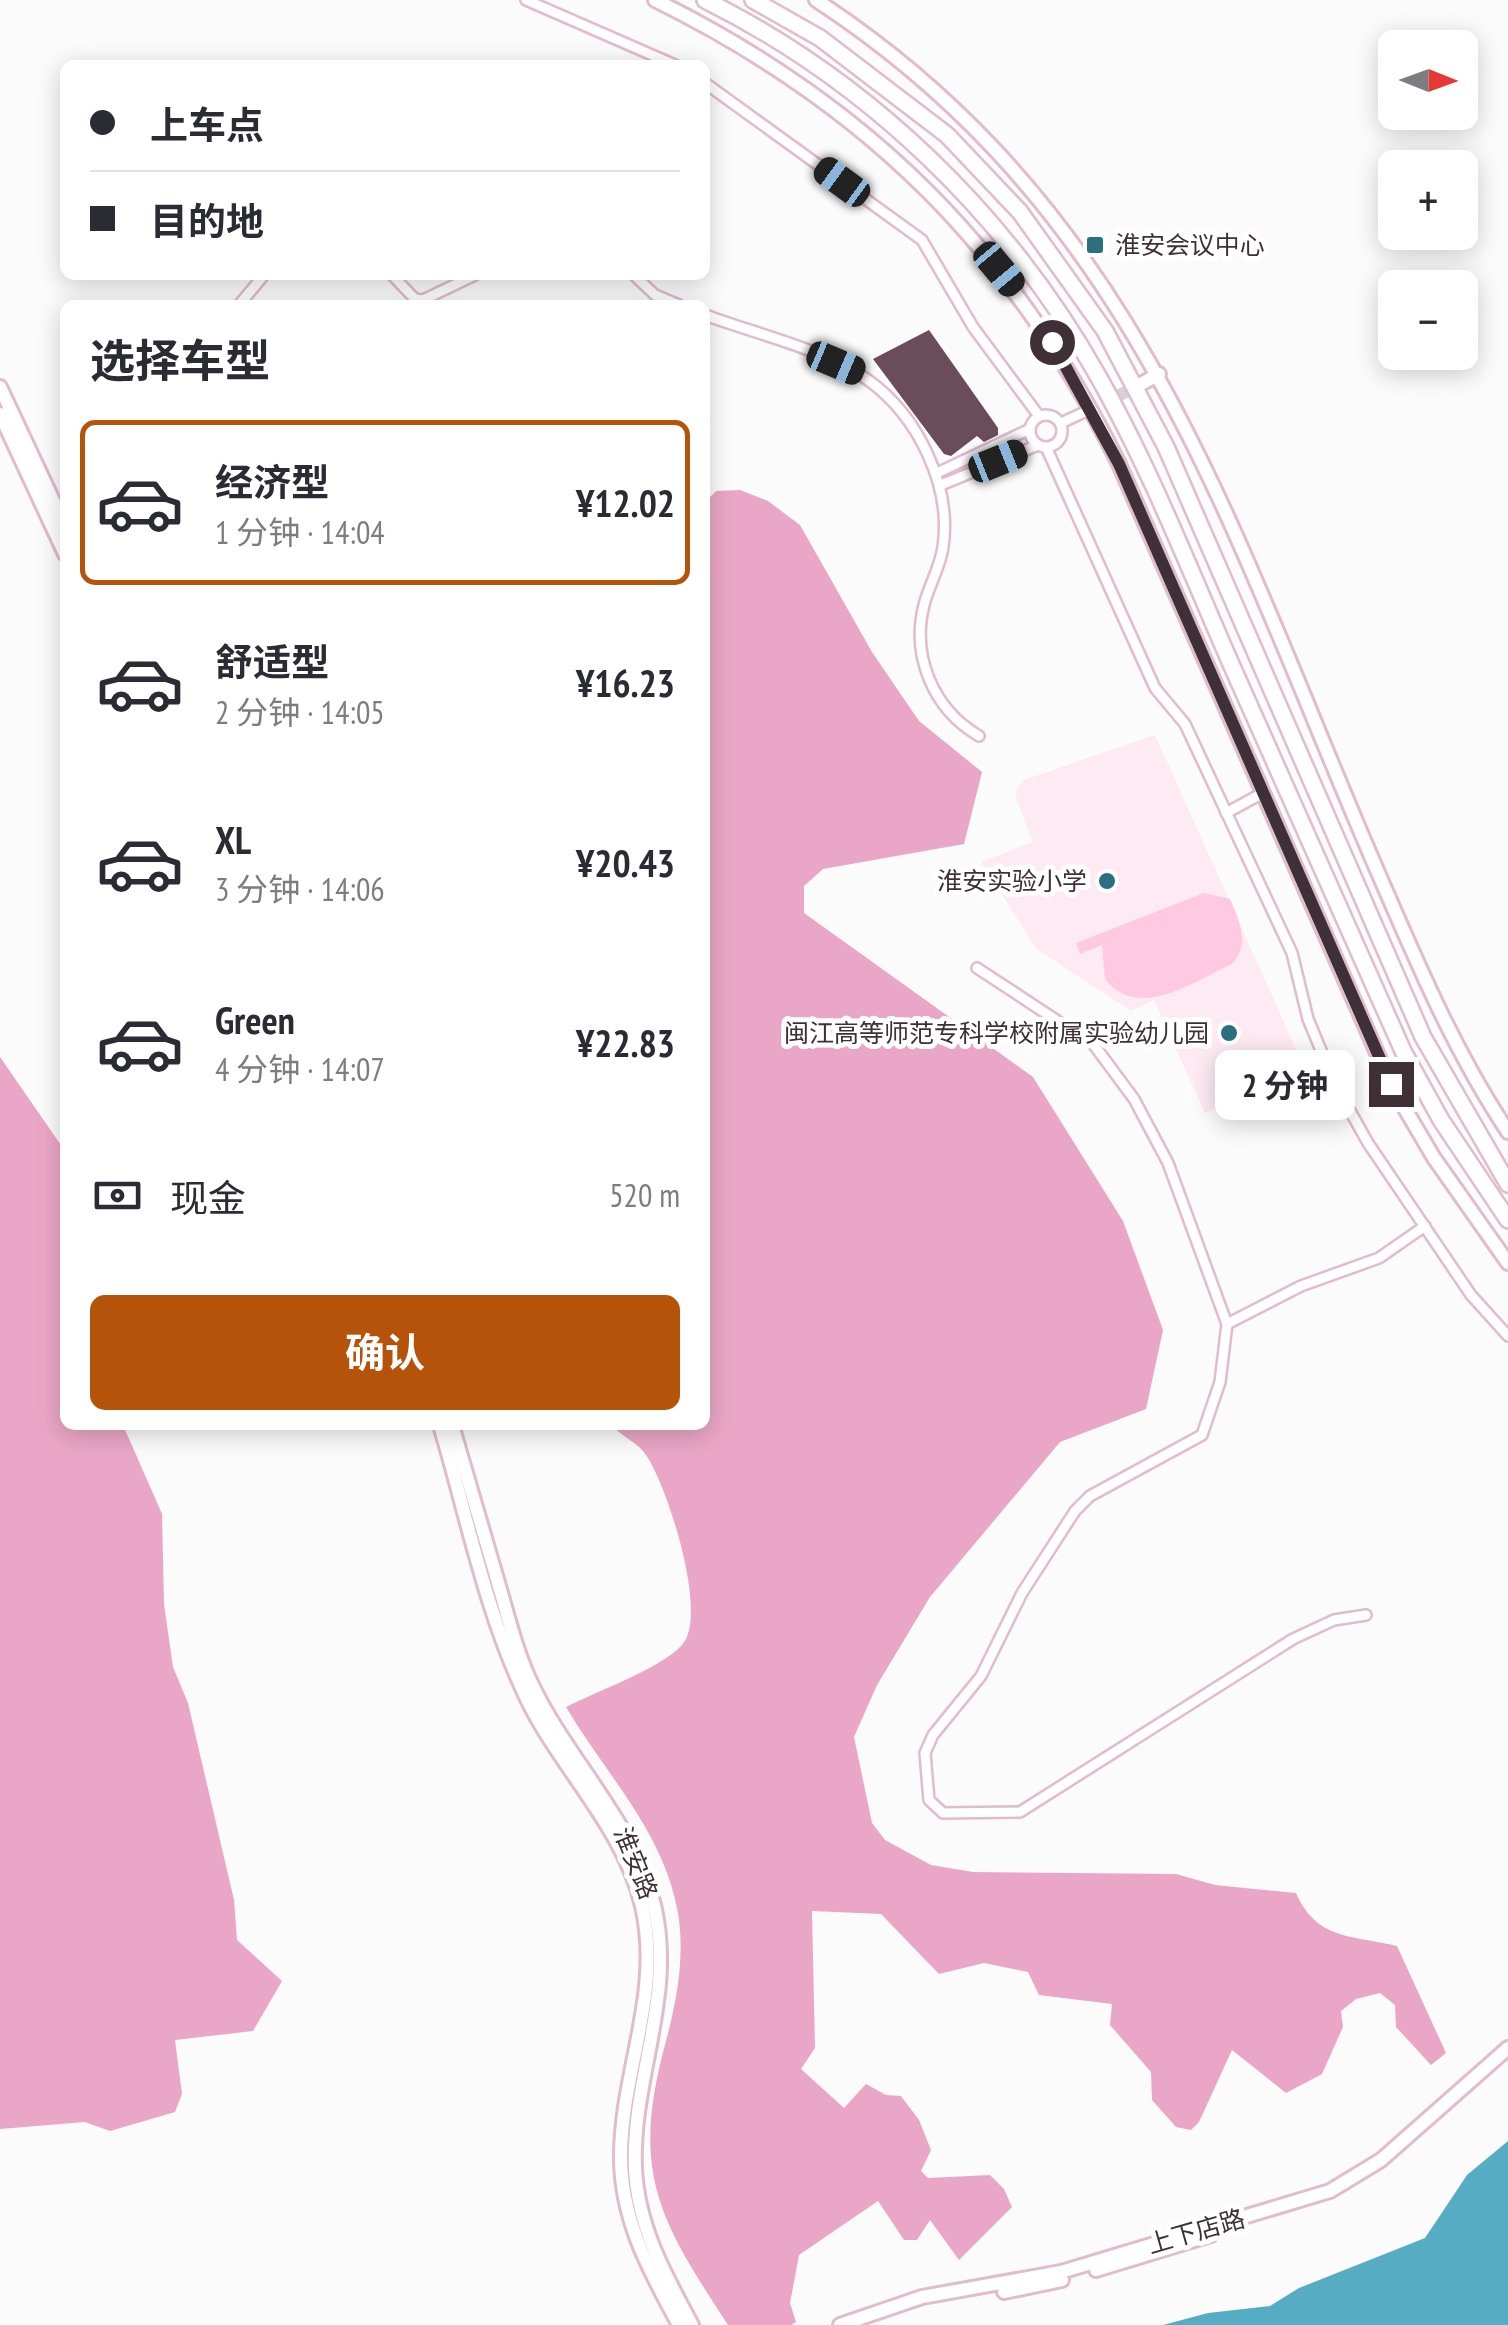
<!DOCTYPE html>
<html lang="zh">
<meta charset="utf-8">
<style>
body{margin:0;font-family:"PT Sans Narrow","Noto Sans SC",sans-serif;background:#f2f2f3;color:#2b2b33;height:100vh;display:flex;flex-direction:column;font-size:38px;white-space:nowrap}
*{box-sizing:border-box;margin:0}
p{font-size:32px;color:#7c7c81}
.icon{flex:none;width:55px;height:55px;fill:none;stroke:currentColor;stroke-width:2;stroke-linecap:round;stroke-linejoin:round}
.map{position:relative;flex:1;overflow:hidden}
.details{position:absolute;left:60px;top:300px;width:650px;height:1130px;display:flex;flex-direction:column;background:#fff;border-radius:15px;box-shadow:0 5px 25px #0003}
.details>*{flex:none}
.guide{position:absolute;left:60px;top:60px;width:650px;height:220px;border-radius:15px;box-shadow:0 5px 25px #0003;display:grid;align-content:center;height:220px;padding:0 30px;background:#fff}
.needle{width:65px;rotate:91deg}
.controls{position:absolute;left:1378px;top:30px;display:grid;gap:20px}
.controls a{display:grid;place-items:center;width:100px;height:100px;border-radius:15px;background:#fff;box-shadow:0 5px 25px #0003;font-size:50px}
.end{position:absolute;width:45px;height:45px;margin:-22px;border:12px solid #3e3036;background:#fff;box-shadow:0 0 0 5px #fff}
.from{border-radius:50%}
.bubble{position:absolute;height:70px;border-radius:15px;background:#fff;box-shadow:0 5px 25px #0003;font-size:32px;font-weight:700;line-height:70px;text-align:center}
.car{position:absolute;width:30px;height:60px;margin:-30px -15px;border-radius:12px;box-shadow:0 0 8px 2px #0007;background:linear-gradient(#222 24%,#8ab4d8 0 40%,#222 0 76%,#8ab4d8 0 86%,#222 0)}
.guide b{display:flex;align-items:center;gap:35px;height:95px;font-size:38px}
.guide b+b{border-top:2px solid #e1e1e2}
.guide i{width:25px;height:25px;background:#2b2b33}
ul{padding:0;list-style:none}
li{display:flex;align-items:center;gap:30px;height:165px;margin:0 20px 15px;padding:0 10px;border:5px solid transparent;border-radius:15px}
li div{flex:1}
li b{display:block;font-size:38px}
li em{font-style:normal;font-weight:700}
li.current{border-color:#b45309}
li>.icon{width:90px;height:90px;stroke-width:1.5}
h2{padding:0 30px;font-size:45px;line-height:120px}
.pay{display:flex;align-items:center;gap:25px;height:110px;padding:0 30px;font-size:38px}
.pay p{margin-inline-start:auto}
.action{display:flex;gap:20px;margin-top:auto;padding:20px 30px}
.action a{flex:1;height:115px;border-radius:15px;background:#b45309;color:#fff;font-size:40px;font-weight:700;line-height:115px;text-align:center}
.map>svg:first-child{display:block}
.built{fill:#fdeaf2}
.green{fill:#fec9e1}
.forest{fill:#eaa6c6}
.water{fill:#56adc3}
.building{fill:#6a4c5a}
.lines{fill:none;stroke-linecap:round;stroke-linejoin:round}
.secondary-tunnel{stroke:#d5d2d4;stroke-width:12;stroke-dasharray:12 6;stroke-linecap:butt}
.minor-casing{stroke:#e0bccc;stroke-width:14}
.secondary-casing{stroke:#e0bccc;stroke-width:18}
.trunk-casing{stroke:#e0bccc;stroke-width:20}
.minor{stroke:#fff;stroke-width:9}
.secondary{stroke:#fff;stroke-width:12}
.trunk{stroke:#fff;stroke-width:15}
.route{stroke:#3e3036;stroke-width:12}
.poi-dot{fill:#2b6f80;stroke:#fff;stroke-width:4}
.labels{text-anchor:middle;stroke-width:10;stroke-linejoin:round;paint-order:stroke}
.poi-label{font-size:25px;fill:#3e3036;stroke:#fff;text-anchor:end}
.street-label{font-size:25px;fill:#3e3036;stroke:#fff}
</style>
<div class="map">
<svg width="1508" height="2325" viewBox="0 0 1508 2325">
<rect width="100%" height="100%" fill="#fbfbfb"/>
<polygon class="built" points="1155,735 1304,1067 1205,1113 1154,1000 1131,1011 1037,949 981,862 1033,842 1016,798 1017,788 1024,780"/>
<path class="green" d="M1204,893L1230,899C1240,922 1250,944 1232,964C1194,981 1139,1022 1105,979L1102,945L1080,954L1076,943Z"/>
<g class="forest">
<path d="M740,490L768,501L800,525L872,652L919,721L982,772L964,844L823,869L804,886V913L1033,1077L1123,1221L1163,1330L1146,1409L1060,1442L930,1597L877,1685L854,1737L872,1823L885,1840L931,1865L973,1872L1176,1874L1215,1885L1296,1893C1317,1940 1350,1935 1397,1946L1446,2053L1431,2065L1396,2027L1395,2005L1380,1993L1356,1999L1341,2011L1343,2027L1322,2074L1286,2093L1232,2050L1199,2122L1191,2130L1176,2127L1152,2100L1151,2072L1110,2025L1112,2004L1039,1995L1028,1972L984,1963L939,1974L881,1914L812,1911L815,2048L801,2069L844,2108L866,2084L886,2095L901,2096L919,2120L931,2150L921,2171L928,2178L990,2175L1004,2189L1012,2207L959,2260L930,2220L917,2240H904L878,2201L799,2255L790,2303L796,2322L791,2325H728C658,2218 630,2172 666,2041C677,2000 685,1956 678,1913C664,1832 606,1775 566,1707C597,1691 660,1669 682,1645C709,1616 668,1487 646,1455C638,1442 621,1437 612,1425H705V502L716,491Z"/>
<polygon points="0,1057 65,1151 65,1425 123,1425 162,1514 164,1604 173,1667 188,1703 234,1900 237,1940 282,1981 253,2031 175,2040 182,2094 175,2112 110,2131 85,2122 0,2129"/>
</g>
<polygon class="water" points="1508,2141 1508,2325 1163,2325 1208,2313 1270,2306 1299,2288 1425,2238 1467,2175"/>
<polygon class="building" points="929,330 998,428 998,435 984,442 977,436 951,456 944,454 873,359"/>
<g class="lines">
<polyline class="secondary-tunnel" points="1102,404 1141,384"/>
<defs>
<g id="minor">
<polyline points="526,0 675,65"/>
<polyline points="705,83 922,240 973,327 1039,416"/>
<polyline points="392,275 415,299 423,300 475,275"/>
<polyline points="634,275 655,295 679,305"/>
<polyline points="239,305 264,275"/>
<path d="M705,315C753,333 827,350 868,380C918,416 952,486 943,547C940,568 929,585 924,605C911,656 933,709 979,736"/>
<circle cx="1046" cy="431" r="16"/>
<polyline points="1061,423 1091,409"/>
<polyline points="1046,447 1155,688 1185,724 1292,953 1308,1019 1335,1084 1368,1143 1471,1295 1508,1336"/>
<polyline points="937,473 1030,429"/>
<polyline points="941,485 1038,445"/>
<polyline points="1226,813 1261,794"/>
<polyline points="977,968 1094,1045 1134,1099 1168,1163 1227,1324 1220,1382 1202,1435 1090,1496 1075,1511 1022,1593 981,1676 933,1735 925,1753 929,1800 943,1813 1020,1812 1293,1639 1334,1620 1366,1615"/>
<polyline points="1227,1324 1301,1286 1379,1258 1425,1226"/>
</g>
<g id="secondary">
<path d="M655,0C870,106 1013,250 1119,464L1391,1085L1434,1158L1508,1263"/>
<path d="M816,0C1139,211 1229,527 1373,861C1413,953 1452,1048 1508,1132"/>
<polyline points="1141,384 1159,374"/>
<polyline points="0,387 65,526"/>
<polyline points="0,414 65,554"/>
<path d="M440,1425C467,1516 486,1615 528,1701C562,1770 624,1828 642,1906C662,1993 622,2069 621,2154C620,2218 649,2270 679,2325"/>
<path d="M452,1425C468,1479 483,1532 499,1586C509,1620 517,1655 533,1687C570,1763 633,1821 654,1905C676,1997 631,2079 635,2169C638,2227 665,2275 692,2325"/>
<polyline points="1096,2270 1211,2235"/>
<polyline points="1004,2292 1062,2280"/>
<polyline points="840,2325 922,2297 1061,2272 1330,2191 1381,2160 1508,2048"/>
</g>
<g id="trunk">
<path d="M705,0C870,82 1008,216 1098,376C1150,468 1189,568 1231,664C1288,794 1346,922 1403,1051L1441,1120L1508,1220"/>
<polyline points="753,0 820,38 947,135 1020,212 1105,331 1166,447 1423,1037 1508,1184"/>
</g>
</defs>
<use href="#minor" class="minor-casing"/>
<use href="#secondary" class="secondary-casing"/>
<use href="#trunk" class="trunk-casing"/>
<use href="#minor" class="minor"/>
<use href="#secondary" class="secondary"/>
<use href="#trunk" class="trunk"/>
</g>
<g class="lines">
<polyline class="route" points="1052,342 1119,464 1391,1084"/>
</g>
<g class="poi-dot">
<rect x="1085" y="235" width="20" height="20" rx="5"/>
<circle cx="1107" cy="881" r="10"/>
<circle cx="1229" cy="1033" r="10"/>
</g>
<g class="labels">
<g class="poi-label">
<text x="1115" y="254" text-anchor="start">淮安会议中心</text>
<text x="1087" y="890">淮安实验小学</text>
<text x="1209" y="1042">闽江高等师范专科学校附属实验幼儿园</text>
</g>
<g class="street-label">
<text transform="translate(636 1863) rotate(68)" y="9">淮安路</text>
<text transform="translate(1196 2231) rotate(-16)" y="9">上下店路</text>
</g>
</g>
</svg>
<div class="controls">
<a><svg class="needle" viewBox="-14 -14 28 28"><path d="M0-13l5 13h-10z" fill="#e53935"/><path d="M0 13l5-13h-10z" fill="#7c7c81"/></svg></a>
<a>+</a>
<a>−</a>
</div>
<i class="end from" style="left:1052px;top:342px"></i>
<i class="end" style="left:1391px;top:1084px"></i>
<div class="bubble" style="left:1215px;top:1050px;width:140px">2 分钟</div>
<i class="car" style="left:842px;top:182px;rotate:306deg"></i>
<i class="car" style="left:999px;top:269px;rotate:140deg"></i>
<i class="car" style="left:836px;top:363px;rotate:113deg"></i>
<i class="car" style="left:998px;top:461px;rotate:68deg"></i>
<div class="guide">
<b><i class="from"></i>上车点</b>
<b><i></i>目的地</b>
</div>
<section class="details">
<h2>选择车型</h2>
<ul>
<li class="current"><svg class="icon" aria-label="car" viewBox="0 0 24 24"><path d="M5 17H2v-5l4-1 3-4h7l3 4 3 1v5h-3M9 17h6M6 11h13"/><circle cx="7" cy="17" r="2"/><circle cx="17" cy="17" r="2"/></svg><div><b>经济型</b><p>1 分钟 · 14:04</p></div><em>¥12.02</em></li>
<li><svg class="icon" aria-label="car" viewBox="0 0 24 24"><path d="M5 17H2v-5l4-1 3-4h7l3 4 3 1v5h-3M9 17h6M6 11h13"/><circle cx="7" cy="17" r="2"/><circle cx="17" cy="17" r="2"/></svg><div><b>舒适型</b><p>2 分钟 · 14:05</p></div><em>¥16.23</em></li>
<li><svg class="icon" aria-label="car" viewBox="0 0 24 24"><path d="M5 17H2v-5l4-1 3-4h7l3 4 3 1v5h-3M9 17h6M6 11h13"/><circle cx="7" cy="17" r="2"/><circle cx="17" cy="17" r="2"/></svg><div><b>XL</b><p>3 分钟 · 14:06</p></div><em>¥20.43</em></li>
<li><svg class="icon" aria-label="car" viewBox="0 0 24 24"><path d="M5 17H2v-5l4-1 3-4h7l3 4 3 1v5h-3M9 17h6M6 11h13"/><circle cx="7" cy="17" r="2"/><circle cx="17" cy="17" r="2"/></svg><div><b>Green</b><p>4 分钟 · 14:07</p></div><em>¥22.83</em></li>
</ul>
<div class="pay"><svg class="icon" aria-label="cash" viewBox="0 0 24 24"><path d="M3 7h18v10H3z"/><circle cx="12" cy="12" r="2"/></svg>现金<p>520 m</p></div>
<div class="action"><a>确认</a></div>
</section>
</div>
